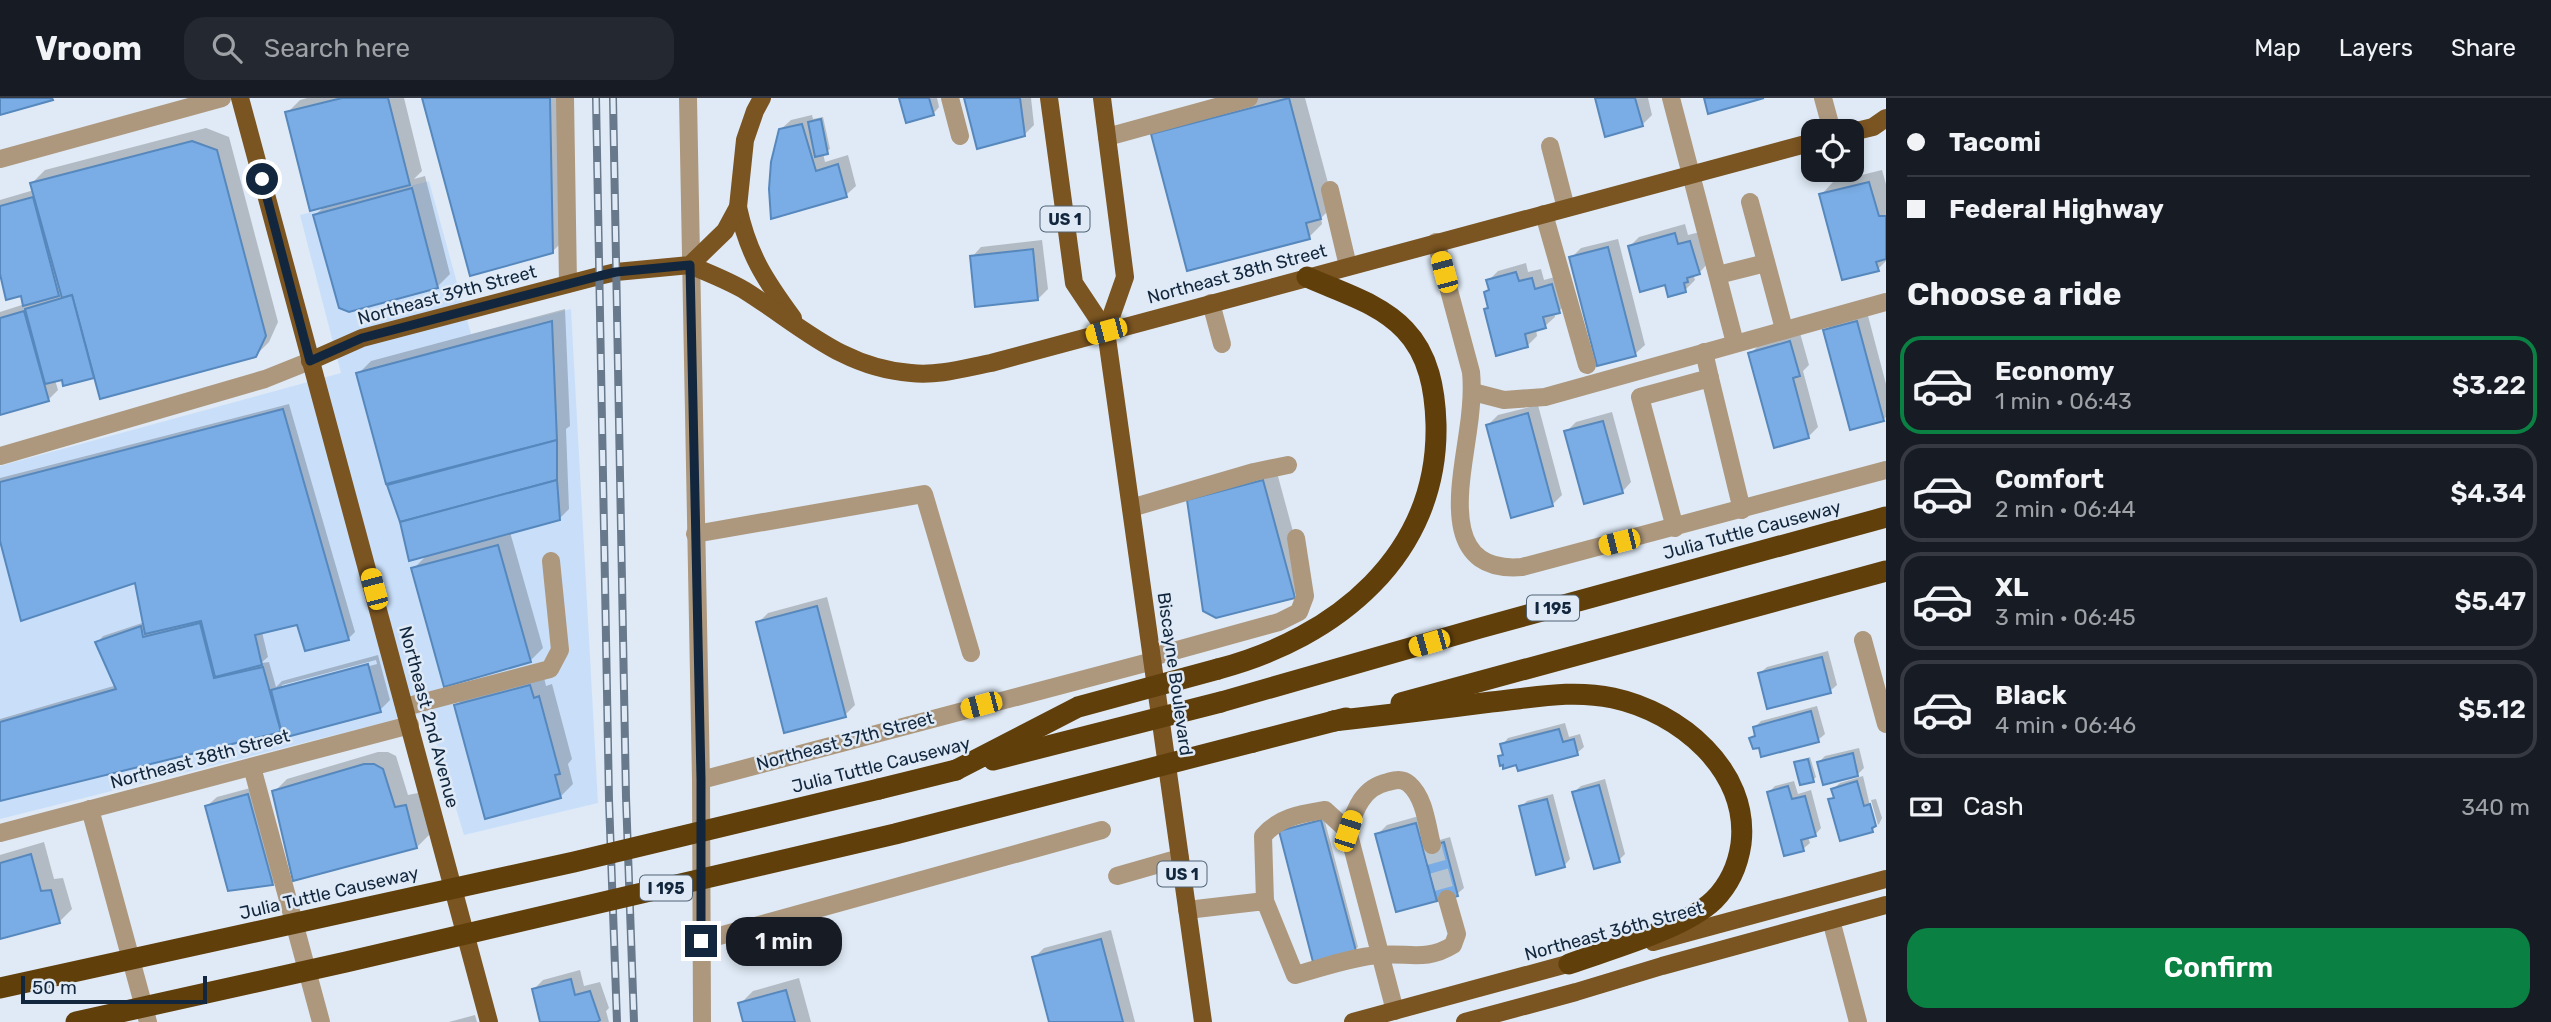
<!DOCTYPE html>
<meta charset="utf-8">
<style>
body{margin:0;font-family:Rubik,sans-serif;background:#242831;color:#f1f3f6;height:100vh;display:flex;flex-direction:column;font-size:26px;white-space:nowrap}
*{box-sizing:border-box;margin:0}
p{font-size:23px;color:#9ea1a6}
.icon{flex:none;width:38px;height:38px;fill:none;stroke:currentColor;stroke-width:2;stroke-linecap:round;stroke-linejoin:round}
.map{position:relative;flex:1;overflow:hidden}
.side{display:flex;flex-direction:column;background:#171b24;width:665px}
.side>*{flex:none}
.guide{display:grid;align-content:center;height:154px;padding:0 21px;background:#171b24}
.fabs{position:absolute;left:1801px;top:21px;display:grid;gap:14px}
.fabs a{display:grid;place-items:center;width:63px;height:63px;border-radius:14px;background:#171b24;box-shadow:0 4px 10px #0003;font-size:35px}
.scale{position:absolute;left:21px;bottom:18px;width:186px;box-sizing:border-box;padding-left:7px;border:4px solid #12273d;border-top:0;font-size:19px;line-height:24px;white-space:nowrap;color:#12273d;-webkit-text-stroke:5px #dfeaf6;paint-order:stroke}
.end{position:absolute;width:32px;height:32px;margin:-16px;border:9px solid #12273d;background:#fff;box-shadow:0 0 0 4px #fff}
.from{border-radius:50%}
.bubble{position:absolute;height:49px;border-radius:21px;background:#171b24;box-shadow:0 4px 10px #0003;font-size:23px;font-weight:600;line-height:49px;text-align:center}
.car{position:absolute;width:21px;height:42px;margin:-21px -10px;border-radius:9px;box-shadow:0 0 5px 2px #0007;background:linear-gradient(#f5c518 24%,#345 0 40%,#f5c518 0 76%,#345 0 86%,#f5c518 0)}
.guide b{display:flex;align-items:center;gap:24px;height:66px;font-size:26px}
.guide b+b{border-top:2px solid #363941}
.guide i{width:18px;height:18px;background:#f1f3f6}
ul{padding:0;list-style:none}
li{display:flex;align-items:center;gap:21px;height:98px;margin:0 14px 10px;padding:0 7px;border:4px solid #363941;border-radius:21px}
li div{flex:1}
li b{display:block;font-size:26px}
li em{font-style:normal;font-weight:600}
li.on{border-color:#0b8043}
li>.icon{width:63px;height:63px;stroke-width:1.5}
h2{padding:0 21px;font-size:32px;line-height:84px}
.pay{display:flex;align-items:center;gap:18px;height:77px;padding:0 21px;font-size:26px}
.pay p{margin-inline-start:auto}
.action{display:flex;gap:14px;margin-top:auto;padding:14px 21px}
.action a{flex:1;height:80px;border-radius:21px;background:#0b8043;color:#fff;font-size:28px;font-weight:600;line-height:80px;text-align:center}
header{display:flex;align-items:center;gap:42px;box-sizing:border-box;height:98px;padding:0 35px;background:#171b24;border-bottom:2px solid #363941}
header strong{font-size:33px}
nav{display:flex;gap:38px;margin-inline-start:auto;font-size:24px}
.search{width:490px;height:63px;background:#242831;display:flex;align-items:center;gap:18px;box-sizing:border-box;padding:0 24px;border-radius:21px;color:#9ea1a6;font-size:26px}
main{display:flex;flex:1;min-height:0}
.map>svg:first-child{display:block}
.built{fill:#c9dff9}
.shadow{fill:#0003;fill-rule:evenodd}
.building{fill:#7aade5;stroke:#5688bd;stroke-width:2}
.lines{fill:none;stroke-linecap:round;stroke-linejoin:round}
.minor-tunnel{stroke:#b6c3d1;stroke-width:18;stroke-dasharray:18 9;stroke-linecap:butt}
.minor{stroke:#ad987e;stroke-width:18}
.major{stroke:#7a5421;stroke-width:18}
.highway{stroke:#613f0b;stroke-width:21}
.rail-casing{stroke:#68798b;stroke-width:8}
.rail{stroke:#dfeaf6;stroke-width:5;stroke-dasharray:16;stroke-linecap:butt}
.highway-bridge{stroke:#613f0b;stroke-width:21}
.route{stroke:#12273d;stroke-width:9}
.labels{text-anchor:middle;stroke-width:5;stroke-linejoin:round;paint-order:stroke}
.shield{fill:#dfeaf6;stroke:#506274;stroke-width:2}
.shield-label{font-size:16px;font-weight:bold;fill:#12273d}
.street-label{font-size:18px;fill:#12273d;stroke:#dfeaf6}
</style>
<header>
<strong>Vroom</strong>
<div class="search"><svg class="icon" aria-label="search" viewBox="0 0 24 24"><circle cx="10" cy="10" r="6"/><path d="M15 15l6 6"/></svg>Search here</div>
<nav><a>Map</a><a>Layers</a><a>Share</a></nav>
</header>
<main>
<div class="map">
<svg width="1886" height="924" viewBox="0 0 1886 924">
<rect width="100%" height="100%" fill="#dfeaf6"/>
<polygon class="built" points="429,83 471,236 571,211 598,705 464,737 427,614 0,721 0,368 341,275 300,117"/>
<g class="shadow">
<polygon points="307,0 404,0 422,73 414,81 425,78 450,176 437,189 315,117 326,107 287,15 300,2"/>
<polygon points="424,0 563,0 565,141 552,154"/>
<polygon points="901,0 937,0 939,9 933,16"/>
<polygon points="965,0 1031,0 1034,27 1024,37"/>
<polygon points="1255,0 1305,0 1334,107 1321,120 1322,126 1309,139 1153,37 1166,24"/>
<polygon points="1597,0 1648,0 1652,17 1642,27"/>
<polygon points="812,17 813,21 823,19 830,51 823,55 825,64 848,57 856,88 846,97 773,118 780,32 791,22"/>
<polygon points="206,30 229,39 278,224 269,244 256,257 96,278 65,286 63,279 55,282 58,292 48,302 0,315 0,214 25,206 23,196 0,169 0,102 34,92 32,85 45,72"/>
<polygon points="1882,72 1886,86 1886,163 1878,171 1821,97 1833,84"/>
<polygon points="1685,126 1688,137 1700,134 1708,165 1699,175 1693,176 1695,182 1685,192 1666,185 1629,149 1639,139"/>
<polygon points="1618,141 1645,247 1635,256 1571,160 1581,150"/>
<polygon points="1042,142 1048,191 1038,201 972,159 981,149"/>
<polygon points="1526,165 1528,174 1541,171 1544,182 1562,177 1569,203 1559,213 1554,214 1555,219 1545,228 1536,231 1537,238 1527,248 1485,212 1489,208 1486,194 1490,190 1488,183 1498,173"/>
<polygon points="565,211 570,328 566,331 569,411 559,421 510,434 543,550 530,563 413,471 428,456 411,461 389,388 395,382 358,276 371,263"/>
<polygon points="1867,214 1886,286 1886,319 1883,322 1825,233 1835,223"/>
<polygon points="1800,235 1809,267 1803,273 1818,329 1808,339 1750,256 1760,246"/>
<path d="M289,306L355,534L349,540L306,551L299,525L262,534L268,559L261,565L269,564L276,589L282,583L378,557L390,602L380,612L283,630L0,701V621L117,587L97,545L103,538L145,524L136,482L0,436V380ZM376,562L377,566L282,591V587Z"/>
<polygon points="1538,307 1562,397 1552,407 1488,327 1498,317"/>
<polygon points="1612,314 1631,384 1622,394 1566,334 1576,324"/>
<polygon points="1276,371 1307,485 1294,498 1189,403"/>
<polygon points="827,499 855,607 845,617 758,525 768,515"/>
<polygon points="1828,553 1837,587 1830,593 1760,575 1767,569"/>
<polygon points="543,575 546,588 552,586 572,661 568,666 573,686 560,699 456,608 469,595"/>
<polygon points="1817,608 1825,636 1818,642 1760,648 1751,640 1757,635 1755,629 1761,623"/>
<polygon points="1565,625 1569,639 1580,636 1584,649 1577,655 1517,665 1499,659 1504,655 1502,647 1508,640"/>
<polygon points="1859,650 1864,670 1854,680 1819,664 1825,658"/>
<polygon points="378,654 388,654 396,658 408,697 418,695 430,736 417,749 274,694 287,681"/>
<polygon points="1810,659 1816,679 1813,682 1796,665"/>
<polygon points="1863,678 1875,729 1878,727 1871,702 1876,701 1882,720 1879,726 1872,732 1830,702 1835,697 1833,691 1840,685"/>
<polygon points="1605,681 1625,756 1619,762 1574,694 1581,688"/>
<polygon points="1794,683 1798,696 1811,692 1821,730 1815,737 1808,739 1810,745 1803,751 1769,694 1775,688"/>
<polygon points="258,688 282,775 273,785 229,791 207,708 217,699"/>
<polygon points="1553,696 1570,761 1564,768 1521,709 1527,703"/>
<polygon points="1426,716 1433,744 1450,739 1464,790 1457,796 1397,812 1377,737 1387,727"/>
<polygon points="1324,720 1358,849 1355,851 1283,731"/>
<polygon points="44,744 54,781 63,780 72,811 59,824 0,839 0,757"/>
<polygon points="1111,832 1135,924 1051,924 1034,860 1044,850"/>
<polygon points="580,872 584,888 600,884 609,910 606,913 609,924 542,924 533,892 543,882"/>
<polygon points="799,880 811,924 745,924 740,906 753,893"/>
<polygon points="475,917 477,924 449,924"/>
</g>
<g class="building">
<polygon points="0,0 52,0 53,2 0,17"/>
<polygon points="342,0 388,0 410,87 310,113 285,14"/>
<polygon points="422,0 550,0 553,155 470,178"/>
<polygon points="899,0 929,0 934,17 906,25"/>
<polygon points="964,0 1020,0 1025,38 977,51"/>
<polygon points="1289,0 1321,121 1306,125 1310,141 1187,173 1151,36"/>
<polygon points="1595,0 1635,0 1643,28 1605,39"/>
<polygon points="1704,0 1764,0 1708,16"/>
<polygon points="821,21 828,56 815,59 808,24"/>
<polygon points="802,26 816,73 838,66 847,99 771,121 769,91 771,64 779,31"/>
<polygon points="192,43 217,52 266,238 256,259 100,301 72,197 62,200 30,85"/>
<polygon points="1869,84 1879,118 1886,118 1886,161 1876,164 1879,173 1842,182 1819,96"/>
<polygon points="412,90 438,190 349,214 339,210 313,117"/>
<polygon points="33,99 59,198 23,208 21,198 6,202 0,176 0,108"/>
<polygon points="1675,135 1678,146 1690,143 1700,176 1687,180 1688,184 1684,185 1686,194 1668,199 1665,187 1640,194 1628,148"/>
<polygon points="1608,149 1636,258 1597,268 1569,159"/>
<polygon points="1033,151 1038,202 975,209 970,158"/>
<polygon points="1516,174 1519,183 1532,180 1535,191 1552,186 1560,215 1543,219 1546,230 1525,236 1528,249 1496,258 1484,211 1488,210 1484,194 1489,192 1486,182"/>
<polygon points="72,197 94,280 63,288 62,282 45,286 25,211"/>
<polygon points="24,213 49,303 0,317 0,220"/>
<polygon points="552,223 557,342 386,386 356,275"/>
<polygon points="1857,223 1884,323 1850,332 1823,232"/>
<polygon points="1790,243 1800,278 1793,280 1809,340 1774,350 1748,255"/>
<polygon points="283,311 349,542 305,553 297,527 255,537 262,567 215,579 201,523 145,536 135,485 21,523 0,443 0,384"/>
<polygon points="1528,315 1553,408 1511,420 1486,327"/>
<polygon points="1603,323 1623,395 1584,406 1564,333"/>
<polygon points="557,342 557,382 400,424 387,387"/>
<polygon points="557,382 560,422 409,463 400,424"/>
<polygon points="1263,382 1295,500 1216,520 1203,513 1187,402"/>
<polygon points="498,447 531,564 444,589 411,470"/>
<polygon points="817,508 846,619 784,635 756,524"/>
<polygon points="200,525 214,580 263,569 281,634 0,703 0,624 116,591 95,544 141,528 143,539"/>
<polygon points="1822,559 1831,595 1767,611 1758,575"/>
<polygon points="368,566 381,614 283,640 271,592"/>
<polygon points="530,587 534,600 539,598 560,676 555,677 561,700 485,721 454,607"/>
<polygon points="1811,613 1819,644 1761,659 1759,650 1753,651 1749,640 1755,638 1753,629"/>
<polygon points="1559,631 1563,644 1574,641 1578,657 1518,673 1516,667 1503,671 1503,667 1500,668 1498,658 1503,657 1500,646"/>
<polygon points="1853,655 1858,678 1823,687 1817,664"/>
<polygon points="1808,661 1814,684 1800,687 1794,664"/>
<polygon points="364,666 374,666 383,671 395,709 406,707 417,750 293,783 272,693"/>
<polygon points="1857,683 1864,708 1870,706 1876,728 1872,730 1873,734 1840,743 1828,701 1834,700 1831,691"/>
<polygon points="1599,687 1620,764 1594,771 1572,694"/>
<polygon points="1788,688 1792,701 1805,698 1816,738 1801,742 1804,753 1784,758 1767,694"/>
<polygon points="248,696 273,787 228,793 205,708"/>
<polygon points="1547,701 1565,769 1536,777 1519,708"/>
<polygon points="1321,722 1356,853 1313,864 1279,733"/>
<polygon points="1416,725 1437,803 1396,814 1375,736"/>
<polygon points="1444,744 1458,798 1437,803 1423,750"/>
<polygon points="31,756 41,793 51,792 60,825 0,841 0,765"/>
<polygon points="1101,841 1123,924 1049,924 1032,859"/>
<polygon points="571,881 575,897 590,893 600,922 597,924 540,924 532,891"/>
<polygon points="786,892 795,924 743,924 738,905"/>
</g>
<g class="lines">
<polyline class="minor-tunnel" points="1432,747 1447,801"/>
<g class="minor">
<polyline points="565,0 568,186"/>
<polyline points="688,0 701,682 702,924"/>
<polyline points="950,0 960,38"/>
<polyline points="1671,0 1735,245"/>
<polyline points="1823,0 1832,33"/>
<polyline points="1107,39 1249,0"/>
<polyline points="1550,48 1566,110"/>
<polyline points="0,61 222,0"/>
<polyline points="1330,92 1348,168"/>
<polyline points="1750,104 1784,231"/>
<polyline points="1544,116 1587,267"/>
<path d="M1436,144L1471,274C1473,294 1471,313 1468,333C1461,385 1438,476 1522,469L1886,372"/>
<polyline points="1718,177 1766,165"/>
<polyline points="1211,205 1222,246"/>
<polyline points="1710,280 1742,412"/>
<polyline points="1473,294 1504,302 1545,299 1886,204"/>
<polyline points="0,358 265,281 310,263"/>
<polyline points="1131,410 1254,374 1288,367"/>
<polyline points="1675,430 1640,299 1710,280 1704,254"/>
<polyline points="695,436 924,396 971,555"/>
<polyline points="1863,542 1886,626"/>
<polyline points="1152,559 1279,524 1299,514 1305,498 1296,440"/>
<polyline points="405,609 550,571 560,552 551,463"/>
<polyline points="252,669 321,924"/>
<polyline points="701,682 1153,563"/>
<polyline points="90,711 148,924"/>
<polyline points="0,735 410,627"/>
<polyline points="1117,778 1180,760"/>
<path d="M1265,803L1263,738C1279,719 1301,716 1325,712L1348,733"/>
<path d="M1187,812L1265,803L1295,877C1322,870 1351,859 1379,857C1407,854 1426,864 1453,847L1457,836L1447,801"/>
<polyline points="1831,822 1858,924"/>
<polyline points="701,843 1102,732"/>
<path d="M1395,913L1348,733C1355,711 1363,689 1388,684C1395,682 1402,680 1409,686C1425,700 1427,728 1432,747"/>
</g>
<g class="major">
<polyline points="240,0 489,924"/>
<polyline points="1049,0 1074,185 1106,233 1203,924"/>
<polyline points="1102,0 1125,179 1106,233"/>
<polyline points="1852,34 1873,29 1886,20"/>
<path d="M738,109C748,156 765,182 793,220"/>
<path d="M690,167C708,175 727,182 744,192C800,227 842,270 911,275C938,278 965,270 991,265L1813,44"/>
<polyline points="310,263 362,240 599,178 616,174 690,167 725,133 738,109 745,42 755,13 762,0"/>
<polyline points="1653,844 1886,781"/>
<polyline points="1353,924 1582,862"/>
<polyline points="1465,924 1576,894 1662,868 1886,807"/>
</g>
<g class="highway">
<path d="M1218,571C1336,540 1439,457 1436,326C1435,292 1429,257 1405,232C1380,205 1340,194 1307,179"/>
<polyline points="1221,604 1480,530 1886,419"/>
<polyline points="1401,605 1886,473"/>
<path d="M1333,623C1386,617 1439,611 1491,604C1533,600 1571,591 1613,600C1679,614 1750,672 1741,746C1738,767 1729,787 1714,802C1684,831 1610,851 1569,866"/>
<polyline points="1253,644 1346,620"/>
<polyline points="879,691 956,672"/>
</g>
<defs>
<g id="rail">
<polyline points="596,0 609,702 617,924"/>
<polyline points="613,0 626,699 634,924"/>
</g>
</defs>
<use href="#rail" class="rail-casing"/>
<use href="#rail" class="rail"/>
<g class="highway-bridge">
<polyline points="993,662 1221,604"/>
<polyline points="956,672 1078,609 1218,571"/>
<polyline points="0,890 574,764 879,691"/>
<polyline points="76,924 346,864 895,736 1253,644"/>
</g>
</g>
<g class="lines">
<polyline class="route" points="262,81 310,263 362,240 599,178 616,174 690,167 701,681 701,843"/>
</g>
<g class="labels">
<g class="shield">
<rect x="1040.5" y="108.5" width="49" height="25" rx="5"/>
<rect x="1527" y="497.5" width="52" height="25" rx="5"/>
<rect x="1157.5" y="763.5" width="49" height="25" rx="5"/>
<rect x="640" y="777.5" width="52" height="25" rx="5"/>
</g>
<g class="shield-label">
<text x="1065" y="127">US 1</text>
<text x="1553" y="516">I 195</text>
<text x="1182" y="782">US 1</text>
<text x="666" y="796">I 195</text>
</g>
<g class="street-label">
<text transform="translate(1237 176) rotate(-15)" y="6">Northeast 38th Street</text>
<text transform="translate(447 197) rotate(-15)" y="6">Northeast 39th Street</text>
<text transform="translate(1752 432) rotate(-15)" y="6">Julia Tuttle Causeway</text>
<text transform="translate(1175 576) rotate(82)" y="6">Biscayne Boulevard</text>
<text transform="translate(429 619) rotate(75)" y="6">Northeast 2nd Avenue</text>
<text transform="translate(845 643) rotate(-15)" y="6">Northeast 37th Street</text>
<text transform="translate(200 661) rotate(-15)" y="6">Northeast 38th Street</text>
<text transform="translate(881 667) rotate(-14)" y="6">Julia Tuttle Causeway</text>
<text transform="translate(329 795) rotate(-13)" y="6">Julia Tuttle Causeway</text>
<text transform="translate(1614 833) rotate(-15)" y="6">Northeast 36th Street</text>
</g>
</g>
</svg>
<div class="fabs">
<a><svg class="icon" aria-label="locate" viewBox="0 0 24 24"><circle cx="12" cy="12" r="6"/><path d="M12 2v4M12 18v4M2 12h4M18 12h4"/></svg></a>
</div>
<div class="scale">50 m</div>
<i class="end from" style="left:262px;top:81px"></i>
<i class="end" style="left:701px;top:843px"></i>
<div class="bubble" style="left:726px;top:819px;width:116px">1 min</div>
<i class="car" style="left:1444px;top:174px;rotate:345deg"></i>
<i class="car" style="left:1106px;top:233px;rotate:255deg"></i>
<i class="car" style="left:1619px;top:444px;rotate:256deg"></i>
<i class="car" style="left:374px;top:491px;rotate:345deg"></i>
<i class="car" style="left:1429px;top:545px;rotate:254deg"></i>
<i class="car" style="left:981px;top:607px;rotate:255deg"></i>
<i class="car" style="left:1348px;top:733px;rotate:18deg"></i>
</div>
<section class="side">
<div class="guide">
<b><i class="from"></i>Tacomi</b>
<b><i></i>Federal Highway</b>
</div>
<h2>Choose a ride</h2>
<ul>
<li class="on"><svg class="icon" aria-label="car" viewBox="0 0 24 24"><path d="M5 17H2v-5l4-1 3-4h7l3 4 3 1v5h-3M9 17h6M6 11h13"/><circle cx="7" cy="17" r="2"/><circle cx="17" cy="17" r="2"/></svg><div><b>Economy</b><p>1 min · 06:43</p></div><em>$3.22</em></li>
<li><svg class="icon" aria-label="car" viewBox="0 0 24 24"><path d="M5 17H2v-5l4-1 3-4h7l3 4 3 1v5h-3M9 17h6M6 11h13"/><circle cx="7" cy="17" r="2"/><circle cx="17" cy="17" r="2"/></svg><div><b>Comfort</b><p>2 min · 06:44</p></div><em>$4.34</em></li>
<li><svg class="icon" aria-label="car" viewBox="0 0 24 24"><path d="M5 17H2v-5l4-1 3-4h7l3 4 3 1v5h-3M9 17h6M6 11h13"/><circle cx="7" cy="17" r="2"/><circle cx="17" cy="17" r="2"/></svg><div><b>XL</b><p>3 min · 06:45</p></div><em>$5.47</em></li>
<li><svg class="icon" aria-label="car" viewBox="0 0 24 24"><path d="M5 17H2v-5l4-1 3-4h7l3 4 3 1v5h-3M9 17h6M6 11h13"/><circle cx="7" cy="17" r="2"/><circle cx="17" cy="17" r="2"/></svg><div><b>Black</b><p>4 min · 06:46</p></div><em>$5.12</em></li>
</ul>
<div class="pay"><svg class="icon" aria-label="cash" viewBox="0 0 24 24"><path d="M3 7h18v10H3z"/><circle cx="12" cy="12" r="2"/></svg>Cash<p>340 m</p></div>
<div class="action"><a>Confirm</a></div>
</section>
</main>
